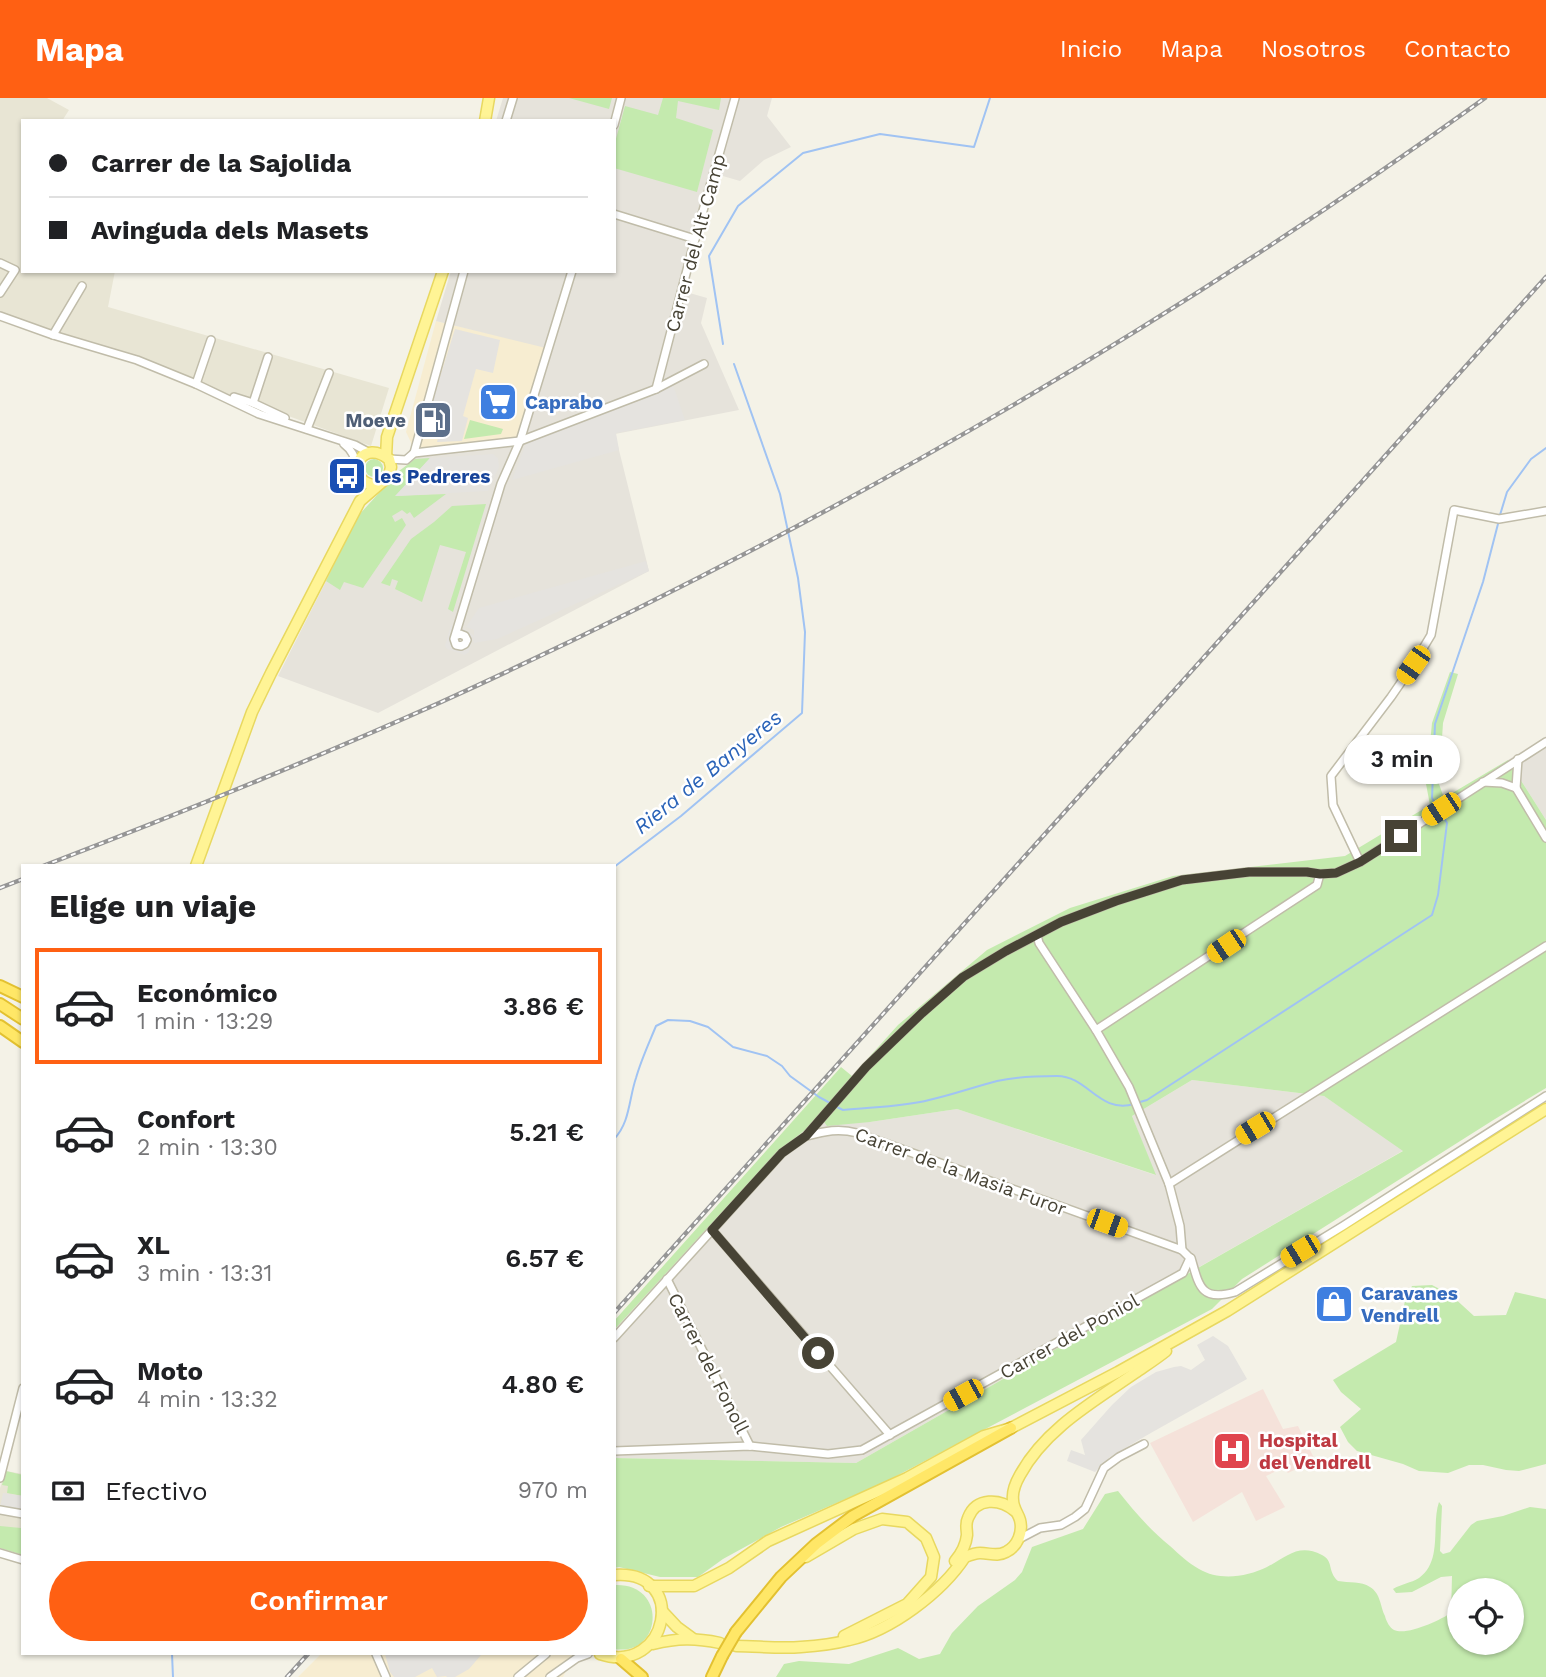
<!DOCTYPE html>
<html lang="es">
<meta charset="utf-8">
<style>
body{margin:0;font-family:"Work Sans",sans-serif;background:#f2f2f2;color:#202124;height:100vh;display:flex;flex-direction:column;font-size:26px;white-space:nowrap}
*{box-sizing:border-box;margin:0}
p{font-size:23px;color:#757577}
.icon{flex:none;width:38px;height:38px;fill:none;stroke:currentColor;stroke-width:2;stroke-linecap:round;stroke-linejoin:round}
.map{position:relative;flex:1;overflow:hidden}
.panel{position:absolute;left:21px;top:766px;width:595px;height:791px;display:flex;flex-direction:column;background:#fff;border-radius:0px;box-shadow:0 2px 5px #0004}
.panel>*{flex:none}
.top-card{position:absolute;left:21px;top:21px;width:595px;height:154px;border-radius:0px;box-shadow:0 2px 5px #0004;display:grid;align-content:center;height:154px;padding:0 28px;background:#fff}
.buttons{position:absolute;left:1447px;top:1480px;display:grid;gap:14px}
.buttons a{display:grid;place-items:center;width:77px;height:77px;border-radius:50%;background:#fff;box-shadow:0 2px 5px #0004;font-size:35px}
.end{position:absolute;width:32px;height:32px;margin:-16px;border:9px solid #474335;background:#fff;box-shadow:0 0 0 4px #fff}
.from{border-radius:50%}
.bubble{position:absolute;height:49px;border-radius:24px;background:#fff;box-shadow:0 2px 5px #0004;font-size:23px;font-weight:600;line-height:49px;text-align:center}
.car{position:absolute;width:21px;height:42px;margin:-21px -10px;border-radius:9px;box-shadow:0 0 5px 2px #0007;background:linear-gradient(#f5c518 24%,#345 0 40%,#f5c518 0 76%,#345 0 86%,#f5c518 0)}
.top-card b{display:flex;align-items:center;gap:24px;height:66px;font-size:26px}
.top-card b+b{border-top:2px solid #e0e0e0}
.top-card i{width:18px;height:18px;background:#202124}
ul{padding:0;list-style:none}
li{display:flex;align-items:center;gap:21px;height:116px;margin:0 14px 10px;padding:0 14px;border:4px solid transparent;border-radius:0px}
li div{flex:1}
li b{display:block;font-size:26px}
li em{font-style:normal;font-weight:600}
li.on{border-color:#ff6013}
li>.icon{width:63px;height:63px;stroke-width:1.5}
h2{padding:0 28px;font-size:32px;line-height:84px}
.pay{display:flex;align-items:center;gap:18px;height:77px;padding:0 28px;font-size:26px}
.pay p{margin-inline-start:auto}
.action{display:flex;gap:14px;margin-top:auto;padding:14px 28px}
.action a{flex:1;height:80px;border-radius:42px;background:#ff6013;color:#fff;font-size:28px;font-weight:600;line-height:80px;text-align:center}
header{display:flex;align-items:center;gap:42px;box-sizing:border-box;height:98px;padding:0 35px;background:#ff6013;color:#fff}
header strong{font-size:33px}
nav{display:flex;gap:38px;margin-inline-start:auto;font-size:24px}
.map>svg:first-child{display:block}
.residential{fill:#e8e5d4}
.commercial{fill:#f7edd1}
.industrial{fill:#e6e3db}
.medical{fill:#f5e2da}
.green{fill:#c4eaae;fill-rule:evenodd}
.parking{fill:#e5e3df}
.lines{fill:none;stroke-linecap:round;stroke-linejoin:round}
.stream{stroke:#a0c3f3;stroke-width:2}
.minor-casing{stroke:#c0bca9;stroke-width:10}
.major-casing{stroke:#e8d860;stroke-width:13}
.highway-casing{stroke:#e3c131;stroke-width:14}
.minor{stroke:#fff;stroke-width:7}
.major{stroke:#fff495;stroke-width:10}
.highway{stroke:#ffe767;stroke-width:10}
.rail-casing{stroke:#969696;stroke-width:4.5}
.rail{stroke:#fff;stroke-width:2;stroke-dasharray:5;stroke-linecap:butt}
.highway-bridge-casing{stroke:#e3c131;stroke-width:14;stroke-linecap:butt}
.highway-bridge{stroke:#ffe767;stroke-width:10}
.route{stroke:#474335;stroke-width:9}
.labels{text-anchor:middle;stroke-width:5;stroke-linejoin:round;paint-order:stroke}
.street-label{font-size:19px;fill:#474335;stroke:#fff}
.shop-label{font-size:19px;font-weight:bold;fill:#366cbe;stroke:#fff;text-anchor:start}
.service-label{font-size:19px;font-weight:bold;fill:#4e5e75;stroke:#fff;text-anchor:end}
.transit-label{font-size:19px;font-weight:bold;fill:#164399;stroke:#fff;text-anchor:start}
.health-label{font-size:19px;font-weight:bold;fill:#be3a42;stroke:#fff;text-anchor:start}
.water-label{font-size:21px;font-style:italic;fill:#2a63b8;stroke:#fff}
</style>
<header>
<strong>Mapa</strong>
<nav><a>Inicio</a><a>Mapa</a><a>Nosotros</a><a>Contacto</a></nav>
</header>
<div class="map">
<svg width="1546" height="1579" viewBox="0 0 1546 1579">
<rect width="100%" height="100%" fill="#f4f2e7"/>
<g class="residential">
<polygon points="0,0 47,0 69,12 62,23 23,23 23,173 115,173 108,209 389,290 371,348 110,253 0,217"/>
<polygon points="6,1373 23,1376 23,1443 0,1446 0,1390"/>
</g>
<g class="commercial">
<polygon points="436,223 546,249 519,348 417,357 406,334"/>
<polygon points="321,1556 575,1556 563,1579 298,1579"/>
</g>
<g class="industrial">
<polygon points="503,0 772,0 767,18 791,49 764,62 740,83 716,76 686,194 707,200 701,225 739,312 615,336 649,473 378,615 278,578 360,416 417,357 519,347 546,250 436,223 451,173 614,173 614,23 496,23"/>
<polygon points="1546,638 1546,722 1508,662"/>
<polygon points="1192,982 1324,998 1404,1052 856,1365 614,1360 614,1232 776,1055 805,1032 819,1017 870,1024 957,1011 1155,1077 1132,1018"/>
</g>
<polygon class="medical" points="1263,1291 1283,1331 1298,1328 1315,1362 1288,1375 1283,1370 1266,1378 1285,1409 1256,1423 1242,1394 1193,1424 1150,1345"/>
<g class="green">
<polygon points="569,0 612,0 609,11"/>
<polygon points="663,0 721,0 719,12 678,3 676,20 713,32 697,94 614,70 614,48 625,8 658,17"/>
<polygon points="470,322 503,331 501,336 464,341"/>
<polygon points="430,360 396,398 446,396 414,420 410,414 407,416 402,412 392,418 395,424 402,420 406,427 363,490 344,484 340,492 326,483 358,418 399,373 415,361"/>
<circle cx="374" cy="370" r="9"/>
<polygon points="486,406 453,514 448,511 466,454 440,447 422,504 395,491 398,483 392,481 390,488 381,485 411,441 434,424 452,408"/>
<polygon points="1450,574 1458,576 1443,625 1439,686 1444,700 1508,662 1546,722 1546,990 1495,1021 1242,1181 1212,1211 885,1384 781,1429 723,1461 698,1479 660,1479 619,1469 614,1470 614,1360 856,1365 1403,1053 1324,998 1192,982 1132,1018 1156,1077 957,1011 870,1024 827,1028 819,1017 805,1032 776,1055 614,1232 614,1223 841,969 852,978 898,927 987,852 1070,810 1173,778 1345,758 1430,707 1426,686 1432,625"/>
<polygon points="1432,1187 1451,1197 1474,1218 1506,1217 1515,1194 1546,1201 1546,1366 1519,1373 1506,1372 1483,1367 1469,1367 1448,1375 1419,1373 1403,1366 1357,1353 1348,1344 1340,1329 1361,1311 1341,1294 1333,1282 1396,1244 1405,1203 1412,1188"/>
<polygon points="6,1373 23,1377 23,1398 7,1395 8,1388 2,1387"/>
<path d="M1118,1393C1134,1413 1150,1432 1170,1448C1179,1456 1188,1465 1199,1471C1219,1483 1247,1479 1267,1469C1287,1459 1298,1445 1322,1457C1334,1463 1327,1473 1338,1483C1349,1485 1361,1483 1370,1489C1381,1496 1380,1508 1385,1518C1386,1523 1390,1530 1394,1532C1407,1538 1440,1522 1451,1515L1452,1478L1441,1479L1412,1494L1396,1495L1393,1491C1401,1486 1411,1485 1419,1480C1443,1463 1431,1427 1439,1404L1442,1408L1440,1453L1443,1456L1450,1454L1471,1427L1477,1423L1503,1418L1530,1409L1546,1411V1579H776L784,1566L799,1563L849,1566L898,1550L919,1561L940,1556L952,1535L978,1508L1015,1482L1022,1474L1032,1449L1083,1431L1105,1396ZM1460,1493H1512V1545H1460Z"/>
<polygon points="23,1420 23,1457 0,1450 0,1428 21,1430"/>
<path d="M614,1487C668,1484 663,1559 614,1551Z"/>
</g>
<g class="parking">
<polygon points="455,231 500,242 493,275 476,271 463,318 468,320 462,343 437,344 443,319 429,314"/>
<polygon points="673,287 685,322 616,335 619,352 512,382 527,343"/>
<polygon points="493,356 498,360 499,369 488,393 395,398 430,360"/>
<polygon points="646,463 649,473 497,541 474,545 473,539 469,554 465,557 447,551 445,548 451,527 465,531 474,538 474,532 466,529 479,510"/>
<polygon points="1213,1238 1228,1248 1247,1281 1149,1336 1110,1359 1095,1374 1067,1363 1071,1352 1085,1357 1081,1342 1112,1307 1131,1289 1156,1274 1174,1269 1181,1268 1191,1272 1205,1262 1197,1247"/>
<polygon points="3,1395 23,1398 22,1413 0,1409"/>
<polygon points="385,1556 480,1556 481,1557 469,1571 455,1579 447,1579 446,1578 437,1579 432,1570 415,1579 394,1579 390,1574"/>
</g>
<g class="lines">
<g class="stream">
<polyline points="723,246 709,158 738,108 803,55 880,36 974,49 990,0"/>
<polyline points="1500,417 1507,394 1531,361 1546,350"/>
<polyline points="1438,710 1432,700 1435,626 1483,484 1499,422"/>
<polyline points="614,769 681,718 802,615 805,534 798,480 780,396 734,266"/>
<polyline points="1140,1004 1147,1002 1432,817 1438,797 1447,725 1441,715"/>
<path d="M835,1008L843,1012C870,1009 903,1009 929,1002C952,997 974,989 997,983C1015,979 1038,978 1057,978C1088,978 1099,1016 1134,1006"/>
<path d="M614,1041C630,1025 629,1000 636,980C641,962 649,945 656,928L668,922L690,923L708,929L733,949L767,958L782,968L790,978L819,999L830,1005"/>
<polyline points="172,1556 173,1579"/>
</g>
<defs>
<g id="minor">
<polyline points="506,23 513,0"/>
<polyline points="614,27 621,0"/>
<polyline points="614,116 695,141"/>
<polyline points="0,165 15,172 0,195"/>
<polyline points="0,218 53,237 137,262 196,286 259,316 355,347 368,354"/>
<polyline points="53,237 82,188"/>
<polyline points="196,286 211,242"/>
<polyline points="656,291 695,141 735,0"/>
<polyline points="234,299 253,305 285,320"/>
<polyline points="253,305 268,259"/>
<polyline points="307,331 329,275"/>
<path d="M344,346C352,352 354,358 357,368"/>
<polyline points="414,355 464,173"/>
<polyline points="389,361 406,362 414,355 520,343 656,291 704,266"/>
<polyline points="455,538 460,536 465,538 467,542 465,546 461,548 456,547 454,541 501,386 520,343 572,173"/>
<polyline points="1518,661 1516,690 1546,740"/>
<polyline points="1483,684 1502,685 1516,690"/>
<polyline points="1360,764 1333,707 1331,678 1391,599 1413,567 1431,537 1454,412 1499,421 1546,413"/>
<polyline points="1037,837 1039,845 1096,932 1129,989 1169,1086 1180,1128 1182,1152"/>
<polyline points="1096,932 1317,787 1320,776"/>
<path d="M807,1038C825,1033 839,1030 857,1035L1182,1152L1190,1160"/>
<polyline points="1169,1086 1546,848"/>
<polyline points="712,1132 890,1337"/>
<path d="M1191,1160C1199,1188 1201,1204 1235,1194L1343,1128L1546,998"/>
<polyline points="667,1181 750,1348"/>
<polyline points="614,1240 782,1055 806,1038 866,969 922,915 963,879 1006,853 1061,824 1116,803 1182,782 1249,774 1307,774 1320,776 1336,775 1360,764 1546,644"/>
<polyline points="614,1353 750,1348 828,1356 862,1352 1183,1175 1190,1160"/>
<polyline points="0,1380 23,1290"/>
<polyline points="0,1412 23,1416"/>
<polyline points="1019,1441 1040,1430 1061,1427 1075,1419 1085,1411 1104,1370 1119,1359 1144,1346"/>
<polyline points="0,1455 23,1462"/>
<polyline points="376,1556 386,1579"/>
<polyline points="518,1579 546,1556"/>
<polyline points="550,1579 577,1560 588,1556"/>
</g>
<g id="major">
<polyline points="485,23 489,0"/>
<polyline points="386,359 387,339 443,173"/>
<path d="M196,768L252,614L271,575L360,403L389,378L391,369L389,361C363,341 347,372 365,384C368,386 372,387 376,388"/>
<polyline points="806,1459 854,1431 882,1421 907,1424 926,1440 934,1459 931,1479 907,1506 844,1538"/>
<path d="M955,1463C961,1456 966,1447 967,1437C967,1431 965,1426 968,1420C976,1399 1000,1400 1015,1413"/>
<polyline points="649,1488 694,1488 729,1470 768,1443 907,1380 984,1338 1011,1330 1118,1274 1227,1213 1546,1011"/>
<polyline points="662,1513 677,1529 692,1540"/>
<path d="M653,1546C678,1540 695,1540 720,1545"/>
<path d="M736,1548C757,1548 780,1551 801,1549C817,1548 834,1546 849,1542C891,1533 942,1494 965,1459C970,1457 975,1455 980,1455C990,1455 997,1459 1006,1454C1018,1448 1023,1434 1020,1422C1018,1415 1013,1410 1013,1402C1012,1394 1016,1384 1020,1377C1045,1331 1093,1304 1135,1275C1145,1268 1156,1261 1166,1253"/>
<path d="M600,1556C668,1579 690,1471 614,1477"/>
</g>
<g id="highway">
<polyline points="0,888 23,899"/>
<polyline points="0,906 23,921"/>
<polyline points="0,928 23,944"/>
<polyline points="736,1534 781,1479 816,1446 853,1418 1011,1330"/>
<polyline points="621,1561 642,1579"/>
<polyline points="712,1579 722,1558"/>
</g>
</defs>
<use href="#minor" class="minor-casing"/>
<use href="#major" class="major-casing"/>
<use href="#highway" class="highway-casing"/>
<use href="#minor" class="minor"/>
<use href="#major" class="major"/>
<use href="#highway" class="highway"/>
<defs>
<g id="rail">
<path d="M43,768C176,717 309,663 439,605C806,438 1158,235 1485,0"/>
<polyline points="0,790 23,781"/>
<polyline points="614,1215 1546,179"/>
<polyline points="287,1579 308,1556"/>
</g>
</defs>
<use href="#rail" class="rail-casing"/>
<use href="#rail" class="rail"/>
<defs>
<polyline id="highway-bridge" points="722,1558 736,1534"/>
</defs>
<use href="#highway-bridge" class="highway-bridge-casing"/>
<use href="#highway-bridge" class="highway-bridge"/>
</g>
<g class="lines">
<polyline class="route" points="818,1255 712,1132 782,1055 806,1038 866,969 922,915 963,879 1006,853 1061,824 1116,803 1182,782 1249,774 1307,774 1320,776 1336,775 1360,764 1401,738"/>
</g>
<defs>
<symbol id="supermarket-square" viewBox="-11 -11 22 22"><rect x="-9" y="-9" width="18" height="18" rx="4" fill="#3f7fe0" stroke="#fff"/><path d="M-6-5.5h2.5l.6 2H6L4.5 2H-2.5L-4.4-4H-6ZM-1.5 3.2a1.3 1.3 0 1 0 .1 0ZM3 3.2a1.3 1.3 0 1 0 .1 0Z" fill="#fff"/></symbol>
<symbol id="fuel-square" viewBox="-11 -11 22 22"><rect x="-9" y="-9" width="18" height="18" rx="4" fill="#5c6f8a" stroke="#fff"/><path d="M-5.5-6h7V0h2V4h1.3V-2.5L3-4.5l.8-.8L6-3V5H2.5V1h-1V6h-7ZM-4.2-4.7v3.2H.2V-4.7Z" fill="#fff"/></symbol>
<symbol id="bus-square" viewBox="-11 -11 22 22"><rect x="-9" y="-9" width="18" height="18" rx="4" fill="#1a4fb4" stroke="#fff"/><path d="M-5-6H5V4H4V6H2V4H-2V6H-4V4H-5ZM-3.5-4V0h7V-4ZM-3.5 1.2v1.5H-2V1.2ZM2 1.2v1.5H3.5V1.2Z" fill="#fff"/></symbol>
<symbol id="shop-square" viewBox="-11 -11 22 22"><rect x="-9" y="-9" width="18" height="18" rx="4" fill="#3f7fe0" stroke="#fff"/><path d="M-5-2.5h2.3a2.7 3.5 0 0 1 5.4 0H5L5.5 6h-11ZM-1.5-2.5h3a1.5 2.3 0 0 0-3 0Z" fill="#fff"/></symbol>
<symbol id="hospital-square" viewBox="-11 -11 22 22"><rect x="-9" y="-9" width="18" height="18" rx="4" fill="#e0444e" stroke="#fff"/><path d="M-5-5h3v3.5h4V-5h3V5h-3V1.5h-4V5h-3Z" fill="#fff"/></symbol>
</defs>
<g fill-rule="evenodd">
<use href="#supermarket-square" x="476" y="282" width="44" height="44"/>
<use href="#fuel-square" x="411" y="300" width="44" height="44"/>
<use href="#bus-square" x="325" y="356" width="44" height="44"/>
<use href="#shop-square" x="1312" y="1184" width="44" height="44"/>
<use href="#hospital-square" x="1210" y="1331" width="44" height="44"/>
</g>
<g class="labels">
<g class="street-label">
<text transform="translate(695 145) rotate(-75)" y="7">Carrer del Alt Camp</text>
<text transform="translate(961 1073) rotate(20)" y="7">Carrer de la Masia Furor</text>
<text transform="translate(1069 1238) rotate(-29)" y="7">Carrer del Poniol</text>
<text transform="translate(709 1265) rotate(63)" y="7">Carrer del Fonoll</text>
</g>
<g class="shop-label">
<text x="525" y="311">Caprabo</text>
<text x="1361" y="1202">Caravanes<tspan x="1361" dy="22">Vendrell</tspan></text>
</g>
<g class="service-label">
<text x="406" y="329">Moeve</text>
</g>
<g class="transit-label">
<text x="374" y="385">les Pedreres</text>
</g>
<g class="health-label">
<text x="1259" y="1349">Hospital<tspan x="1259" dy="22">del Vendrell</tspan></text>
</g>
<g class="water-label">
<text transform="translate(708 674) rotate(-39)" y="7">Riera de Banyeres</text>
</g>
</g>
</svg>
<div class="buttons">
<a><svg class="icon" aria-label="locate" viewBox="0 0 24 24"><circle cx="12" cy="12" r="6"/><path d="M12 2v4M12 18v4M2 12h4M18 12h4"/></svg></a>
</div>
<i class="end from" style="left:818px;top:1255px"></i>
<i class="end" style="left:1401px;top:738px"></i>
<div class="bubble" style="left:1344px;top:637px;width:116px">3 min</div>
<i class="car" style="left:1413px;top:567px;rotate:215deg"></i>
<i class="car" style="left:1441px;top:711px;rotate:237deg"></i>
<i class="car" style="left:1226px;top:848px;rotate:236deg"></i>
<i class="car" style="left:1255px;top:1030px;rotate:239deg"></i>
<i class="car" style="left:1107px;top:1125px;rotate:110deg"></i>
<i class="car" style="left:1300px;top:1153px;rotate:239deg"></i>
<i class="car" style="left:963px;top:1297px;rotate:241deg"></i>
<div class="top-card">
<b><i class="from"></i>Carrer de la Sajolida</b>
<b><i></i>Avinguda dels Masets</b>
</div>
<section class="panel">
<h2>Elige un viaje</h2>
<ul>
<li class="on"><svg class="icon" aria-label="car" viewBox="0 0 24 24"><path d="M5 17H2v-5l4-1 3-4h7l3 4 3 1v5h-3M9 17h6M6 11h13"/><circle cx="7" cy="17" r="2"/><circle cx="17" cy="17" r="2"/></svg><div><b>Económico</b><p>1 min · 13:29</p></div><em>3.86 €</em></li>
<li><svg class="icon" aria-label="car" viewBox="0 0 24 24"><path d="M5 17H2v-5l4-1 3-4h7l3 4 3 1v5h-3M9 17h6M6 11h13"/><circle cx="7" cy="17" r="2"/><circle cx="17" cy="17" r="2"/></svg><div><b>Confort</b><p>2 min · 13:30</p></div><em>5.21 €</em></li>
<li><svg class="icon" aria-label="car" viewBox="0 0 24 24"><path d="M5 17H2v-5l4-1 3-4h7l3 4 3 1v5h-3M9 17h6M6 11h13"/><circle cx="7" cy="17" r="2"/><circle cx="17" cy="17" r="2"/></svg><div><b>XL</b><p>3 min · 13:31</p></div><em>6.57 €</em></li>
<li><svg class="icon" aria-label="car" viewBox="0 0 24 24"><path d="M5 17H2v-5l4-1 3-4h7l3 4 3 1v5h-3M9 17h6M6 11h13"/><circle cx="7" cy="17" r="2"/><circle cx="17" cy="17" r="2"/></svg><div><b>Moto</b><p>4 min · 13:32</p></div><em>4.80 €</em></li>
</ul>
<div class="pay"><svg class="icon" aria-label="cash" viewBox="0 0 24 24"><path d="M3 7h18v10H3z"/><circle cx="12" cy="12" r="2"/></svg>Efectivo<p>970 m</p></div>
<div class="action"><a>Confirmar</a></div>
</section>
</div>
